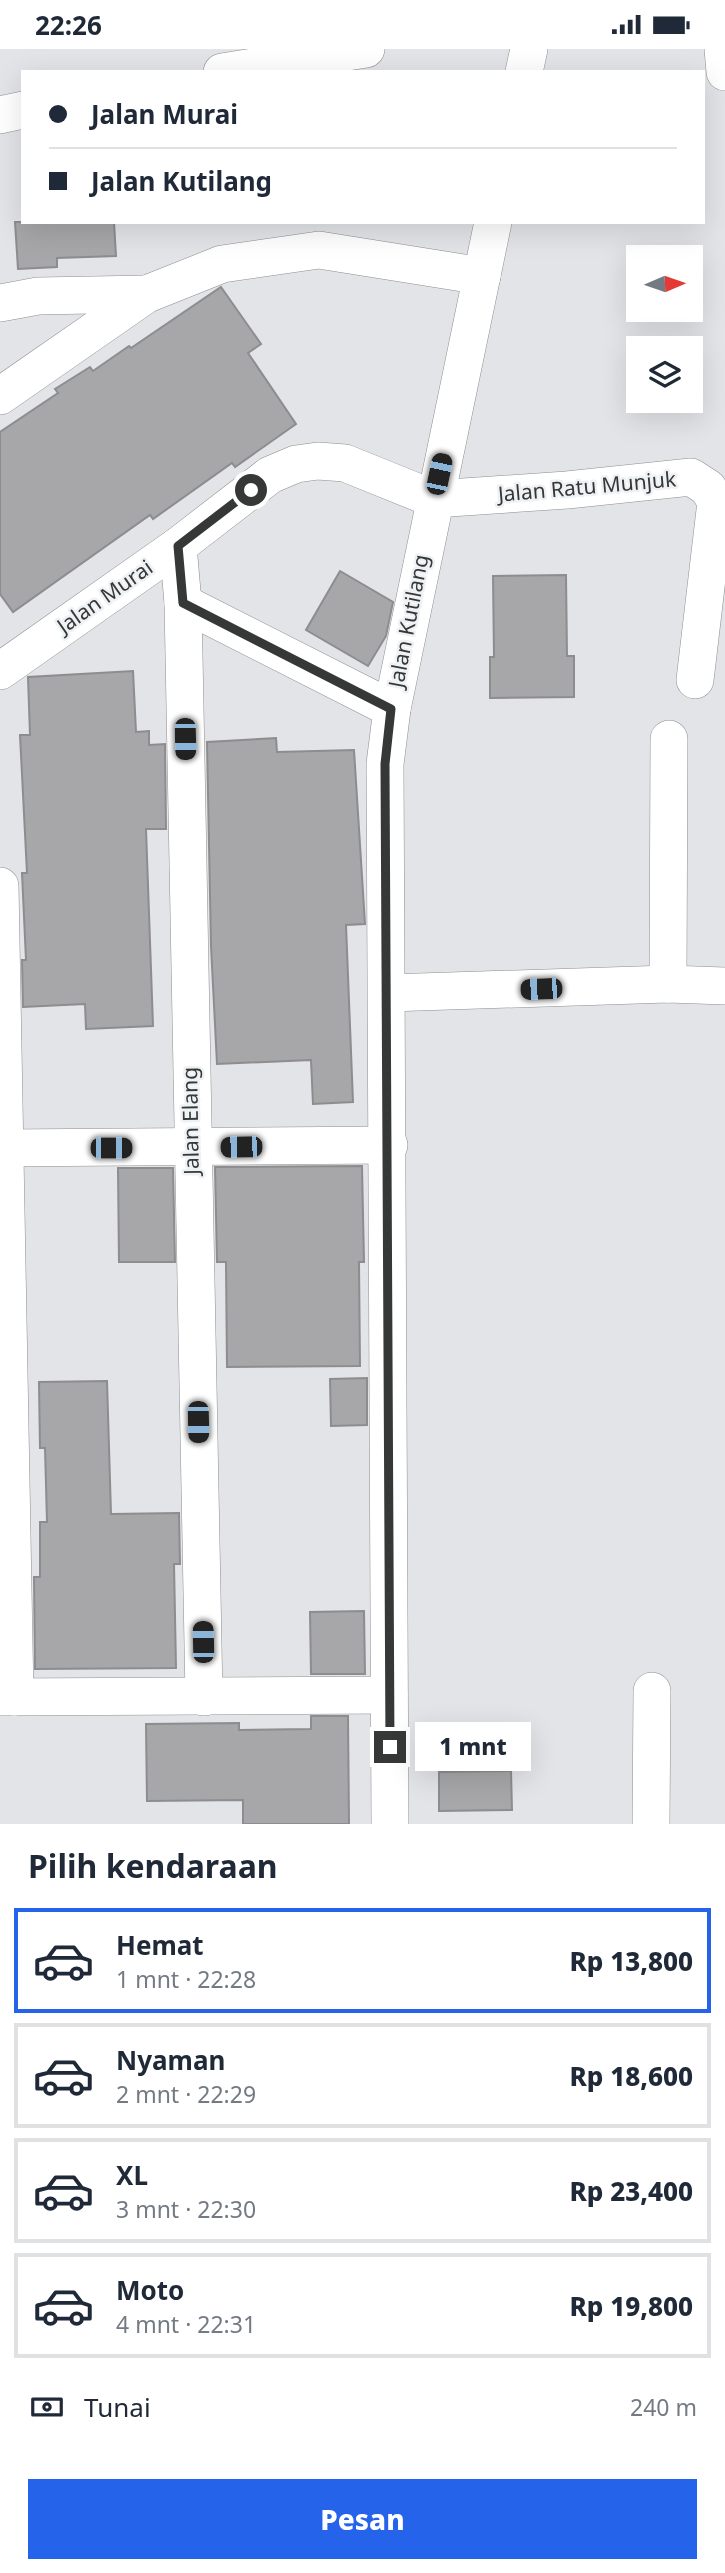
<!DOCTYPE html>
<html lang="id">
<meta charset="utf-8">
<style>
body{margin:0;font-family:"Noto Sans",sans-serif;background:#f6f6f7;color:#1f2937;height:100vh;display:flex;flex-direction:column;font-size:26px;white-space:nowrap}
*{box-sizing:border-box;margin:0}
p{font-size:23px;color:#747a83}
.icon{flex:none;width:38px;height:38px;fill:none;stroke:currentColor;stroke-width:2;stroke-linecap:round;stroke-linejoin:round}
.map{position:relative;height:1775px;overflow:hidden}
.details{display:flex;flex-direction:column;background:#fff;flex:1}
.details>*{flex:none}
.hud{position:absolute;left:21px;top:21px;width:684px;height:154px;border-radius:0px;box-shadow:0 7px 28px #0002;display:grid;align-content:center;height:154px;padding:0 28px;background:#fff}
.needle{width:46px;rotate:88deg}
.controls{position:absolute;left:626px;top:196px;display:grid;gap:14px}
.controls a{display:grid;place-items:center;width:77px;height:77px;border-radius:0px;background:#fff;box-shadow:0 7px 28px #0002;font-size:35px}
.end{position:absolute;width:32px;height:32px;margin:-16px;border:9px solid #363737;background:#fff;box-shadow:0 0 0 4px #fff}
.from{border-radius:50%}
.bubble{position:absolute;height:49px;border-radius:0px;background:#fff;box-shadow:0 7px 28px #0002;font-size:23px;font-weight:800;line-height:49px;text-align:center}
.car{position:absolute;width:21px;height:42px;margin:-21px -10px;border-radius:9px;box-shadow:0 0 5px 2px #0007;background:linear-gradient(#222 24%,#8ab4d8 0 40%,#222 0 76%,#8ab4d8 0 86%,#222 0)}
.hud b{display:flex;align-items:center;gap:24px;height:66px;font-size:26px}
.hud b+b{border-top:2px solid #e0e1e3}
.hud i{width:18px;height:18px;background:#1f2937}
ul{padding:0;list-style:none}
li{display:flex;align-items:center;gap:21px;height:105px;margin:0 14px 10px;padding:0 14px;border:4px solid #e0e1e3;border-radius:0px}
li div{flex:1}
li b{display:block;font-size:26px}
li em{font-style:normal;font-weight:800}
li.on{border-color:#2563eb}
li>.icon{width:63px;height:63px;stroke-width:1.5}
h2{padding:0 28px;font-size:32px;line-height:84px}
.pay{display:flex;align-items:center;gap:18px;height:77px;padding:0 28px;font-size:26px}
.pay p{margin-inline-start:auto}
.action{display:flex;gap:14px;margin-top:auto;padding:14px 28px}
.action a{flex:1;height:80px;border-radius:0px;background:#2563eb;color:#fff;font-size:28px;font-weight:800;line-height:80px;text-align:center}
.status{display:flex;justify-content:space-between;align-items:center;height:49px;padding:0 35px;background:#fff;direction:ltr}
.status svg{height:19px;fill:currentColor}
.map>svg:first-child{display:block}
.building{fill:#a7a6a9;stroke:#8d8c8f;stroke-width:2}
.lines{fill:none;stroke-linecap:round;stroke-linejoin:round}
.minor-casing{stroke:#8c8e90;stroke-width:38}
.minor{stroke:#fff;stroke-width:37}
.route{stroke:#363737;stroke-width:9}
.labels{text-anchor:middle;stroke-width:5;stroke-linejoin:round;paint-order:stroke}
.street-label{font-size:21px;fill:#363737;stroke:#eff2f4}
</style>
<div class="status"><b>22:26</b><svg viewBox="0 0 49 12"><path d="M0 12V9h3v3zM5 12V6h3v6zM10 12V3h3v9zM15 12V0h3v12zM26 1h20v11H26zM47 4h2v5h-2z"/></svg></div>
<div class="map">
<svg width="725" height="1775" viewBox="0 0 725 1775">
<rect width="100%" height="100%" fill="#e2e4e7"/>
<g class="building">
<polygon points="15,173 114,173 116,207 57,209 57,218 18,220"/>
<polygon points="221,238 261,295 248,304 296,375 235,418 232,414 153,470 150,466 13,563 0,545 0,383 58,344 55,340 90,318 93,322 129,297 131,299"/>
<polygon points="340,522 393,553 386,587 368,617 306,581"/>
<polygon points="566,526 567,607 574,607 574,648 490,649 490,608 494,608 493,527"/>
<polygon points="133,622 136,683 149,682 149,696 165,695 166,780 146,780 153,977 86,980 85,955 23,958 22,911 26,911 22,824 27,824 20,686 30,686 28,628"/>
<polygon points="276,689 277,703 354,701 365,875 346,876 353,1053 313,1055 311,1011 217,1015 211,897 207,693"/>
<polygon points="362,1117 364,1213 359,1213 360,1317 227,1318 226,1213 217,1213 215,1118"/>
<polygon points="118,1119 173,1119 175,1213 119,1213"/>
<polygon points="367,1329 367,1376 331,1377 330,1330"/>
<polygon points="107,1332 111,1465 179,1464 180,1515 174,1515 176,1619 35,1620 34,1528 40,1528 40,1473 47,1473 45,1399 40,1399 39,1333"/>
<polygon points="364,1562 365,1625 311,1625 310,1563"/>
<polygon points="311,1667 348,1667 349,1775 243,1775 243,1751 147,1752 146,1675 239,1674 239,1681 311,1680"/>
<polygon points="511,1722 512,1761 439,1762 439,1723"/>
</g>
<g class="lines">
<defs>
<g id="minor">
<polyline points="723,0 725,23"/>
<polyline points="222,23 366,0"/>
<polyline points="524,23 529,0"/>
<polyline points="0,66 23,61"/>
<polyline points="0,254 38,247 147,245"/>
<polyline points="0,347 147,245 222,215 319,201 482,227"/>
<polyline points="178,497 183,554 204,1648"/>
<polyline points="183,554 392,660"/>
<polyline points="0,622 178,497 270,426 296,415 318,412 345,414 434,450 567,441 691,428 708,439 716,453 695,631"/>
<polyline points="0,837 15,1648"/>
<polyline points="668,935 669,690"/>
<polyline points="388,944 668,935 725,937"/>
<polyline points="5,1099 389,1096"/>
<polyline points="0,1648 389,1646"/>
<polyline points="390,1775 385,715 392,660 493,173"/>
<polyline points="651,1775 652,1642"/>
</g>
</defs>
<use href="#minor" class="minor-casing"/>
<use href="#minor" class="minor"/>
</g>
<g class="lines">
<polyline class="route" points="251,441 178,497 183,554 391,660 385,715 390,1698"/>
</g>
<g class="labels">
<g class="street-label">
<text transform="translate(587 438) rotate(-5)" y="7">Jalan Ratu Munjuk</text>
<text transform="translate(105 548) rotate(-35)" y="7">Jalan Murai</text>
<text transform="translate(409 572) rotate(-79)" y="7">Jalan Kutilang</text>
<text transform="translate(191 1072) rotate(-91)" y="7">Jalan Elang</text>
</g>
</g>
</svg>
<div class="controls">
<a><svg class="needle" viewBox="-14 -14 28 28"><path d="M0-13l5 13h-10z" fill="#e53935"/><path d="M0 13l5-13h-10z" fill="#747a83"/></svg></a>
<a><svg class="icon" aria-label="layers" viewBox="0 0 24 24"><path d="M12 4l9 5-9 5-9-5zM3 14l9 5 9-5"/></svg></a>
</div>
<i class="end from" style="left:251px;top:441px"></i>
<i class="end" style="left:390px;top:1698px"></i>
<div class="bubble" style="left:415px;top:1673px;width:116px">1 mnt</div>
<i class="car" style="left:439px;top:425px;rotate:12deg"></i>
<i class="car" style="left:185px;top:690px;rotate:179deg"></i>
<i class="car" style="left:541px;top:940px;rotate:268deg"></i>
<i class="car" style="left:241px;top:1098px;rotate:269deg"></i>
<i class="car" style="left:111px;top:1099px;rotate:90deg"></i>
<i class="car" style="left:198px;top:1373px;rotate:179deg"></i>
<i class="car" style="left:203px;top:1593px;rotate:359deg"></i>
<div class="hud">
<b><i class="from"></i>Jalan Murai</b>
<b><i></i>Jalan Kutilang</b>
</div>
</div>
<section class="details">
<h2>Pilih kendaraan</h2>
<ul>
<li class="on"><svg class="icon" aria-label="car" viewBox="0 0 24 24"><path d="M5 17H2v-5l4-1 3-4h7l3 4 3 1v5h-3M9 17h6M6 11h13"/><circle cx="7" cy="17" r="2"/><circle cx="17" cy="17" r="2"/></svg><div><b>Hemat</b><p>1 mnt · 22:28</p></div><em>Rp 13,800</em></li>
<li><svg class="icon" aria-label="car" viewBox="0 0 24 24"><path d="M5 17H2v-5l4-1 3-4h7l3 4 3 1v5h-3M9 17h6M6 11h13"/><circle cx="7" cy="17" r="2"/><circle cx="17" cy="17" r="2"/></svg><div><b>Nyaman</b><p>2 mnt · 22:29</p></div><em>Rp 18,600</em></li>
<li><svg class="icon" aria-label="car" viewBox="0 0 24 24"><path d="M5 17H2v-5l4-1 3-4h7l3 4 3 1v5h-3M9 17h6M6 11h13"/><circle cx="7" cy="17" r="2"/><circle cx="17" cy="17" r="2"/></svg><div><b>XL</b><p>3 mnt · 22:30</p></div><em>Rp 23,400</em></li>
<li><svg class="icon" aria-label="car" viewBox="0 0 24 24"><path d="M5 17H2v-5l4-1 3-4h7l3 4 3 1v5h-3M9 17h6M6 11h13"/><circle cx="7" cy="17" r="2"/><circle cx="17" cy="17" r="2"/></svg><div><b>Moto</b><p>4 mnt · 22:31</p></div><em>Rp 19,800</em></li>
</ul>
<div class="pay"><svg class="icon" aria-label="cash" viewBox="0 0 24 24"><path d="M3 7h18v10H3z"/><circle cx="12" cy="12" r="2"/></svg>Tunai<p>240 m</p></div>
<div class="action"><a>Pesan</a></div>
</section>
